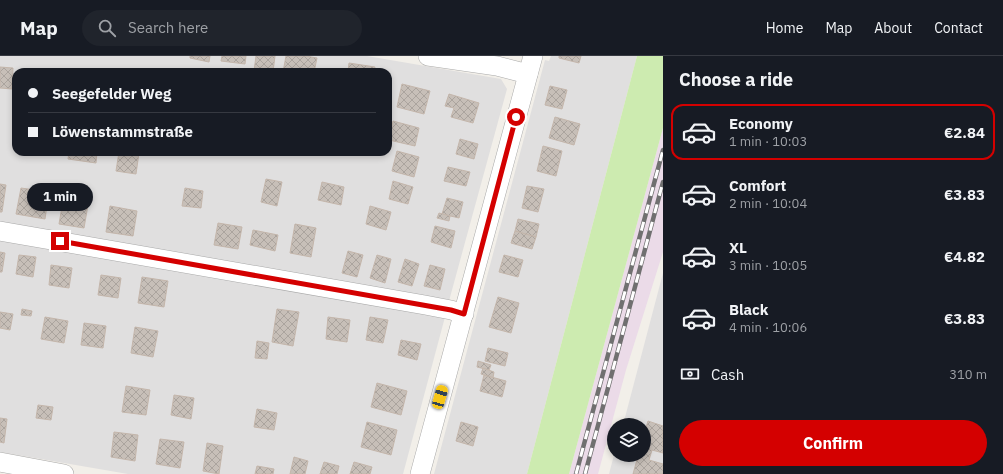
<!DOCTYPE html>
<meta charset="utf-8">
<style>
body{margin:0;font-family:"IBM Plex Sans",sans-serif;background:#20242c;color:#f1f3f6;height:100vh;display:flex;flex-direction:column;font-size:15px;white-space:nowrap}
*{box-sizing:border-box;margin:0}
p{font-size:13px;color:#9ea1a6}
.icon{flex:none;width:22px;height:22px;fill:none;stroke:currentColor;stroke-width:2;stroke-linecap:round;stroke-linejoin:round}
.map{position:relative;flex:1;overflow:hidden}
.details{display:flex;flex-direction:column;background:#171b24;width:340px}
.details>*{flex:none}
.guide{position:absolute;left:12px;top:12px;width:380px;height:88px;border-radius:12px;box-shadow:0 2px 6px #0003;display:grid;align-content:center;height:88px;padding:0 16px;background:#171b24}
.buttons{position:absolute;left:607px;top:362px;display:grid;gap:8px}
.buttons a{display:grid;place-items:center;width:44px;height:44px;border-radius:50%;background:#171b24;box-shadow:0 2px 6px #0003;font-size:20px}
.end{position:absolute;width:18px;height:18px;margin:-9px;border:5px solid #d40000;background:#fff;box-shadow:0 0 0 2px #fff}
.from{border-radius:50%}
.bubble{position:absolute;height:28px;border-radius:14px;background:#171b24;box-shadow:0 2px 6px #0003;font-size:13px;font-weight:700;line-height:28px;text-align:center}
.car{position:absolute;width:12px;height:24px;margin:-12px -6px;border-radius:5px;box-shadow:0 0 3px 1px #0007;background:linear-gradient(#f5c518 24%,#345 0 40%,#f5c518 0 76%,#345 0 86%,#f5c518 0)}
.guide b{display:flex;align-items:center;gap:14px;height:38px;font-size:15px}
.guide b+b{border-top:1px solid #363941}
.guide i{width:10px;height:10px;background:#f1f3f6}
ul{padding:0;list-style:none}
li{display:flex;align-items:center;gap:12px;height:56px;margin:0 8px 6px;padding:0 8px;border:2px solid transparent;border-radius:12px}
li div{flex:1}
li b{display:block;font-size:15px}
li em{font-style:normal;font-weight:700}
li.selected{border-color:#d40000}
li>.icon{width:36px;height:36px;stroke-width:1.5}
h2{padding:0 16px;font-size:18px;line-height:48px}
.pay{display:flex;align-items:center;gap:10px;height:44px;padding:0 16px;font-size:15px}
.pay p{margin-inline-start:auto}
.action{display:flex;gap:8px;margin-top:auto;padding:8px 16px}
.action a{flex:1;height:46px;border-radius:24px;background:#d40000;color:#fff;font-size:16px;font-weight:700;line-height:46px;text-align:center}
header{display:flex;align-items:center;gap:24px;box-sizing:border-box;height:56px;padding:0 20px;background:#171b24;border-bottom:1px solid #363941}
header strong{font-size:19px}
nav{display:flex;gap:22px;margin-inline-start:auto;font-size:14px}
.search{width:280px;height:36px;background:#20242c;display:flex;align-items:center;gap:10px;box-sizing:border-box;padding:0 14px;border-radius:22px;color:#9ea1a6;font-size:15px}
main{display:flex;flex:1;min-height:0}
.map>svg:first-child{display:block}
.residential{fill:#e0dfdf;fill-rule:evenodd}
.industrial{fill:#ebdbe8}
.grass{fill:#cdebb0}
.building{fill:url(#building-cross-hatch);stroke:#c4b6ab}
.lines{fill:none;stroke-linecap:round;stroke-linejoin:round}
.minor-casing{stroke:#a9a9a9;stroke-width:20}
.minor{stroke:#fff;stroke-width:19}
.rail-casing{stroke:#707070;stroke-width:4.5}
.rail{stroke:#fff;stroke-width:3;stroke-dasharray:9;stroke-linecap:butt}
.route{stroke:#d40000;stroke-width:5}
</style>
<header>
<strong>Map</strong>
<div class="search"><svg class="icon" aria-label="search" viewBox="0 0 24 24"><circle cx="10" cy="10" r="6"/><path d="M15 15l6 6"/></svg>Search here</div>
<nav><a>Home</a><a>Map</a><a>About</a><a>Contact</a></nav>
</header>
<main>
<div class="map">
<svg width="663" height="418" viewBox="0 0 663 418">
<defs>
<pattern id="building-cross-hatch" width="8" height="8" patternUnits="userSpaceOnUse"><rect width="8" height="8" fill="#c7bfb8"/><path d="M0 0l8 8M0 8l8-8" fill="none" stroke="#aba49e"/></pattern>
</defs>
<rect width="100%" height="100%" fill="#f2efe9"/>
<g class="residential">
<path d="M0,0H367L501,23L507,33L449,245L0,167ZM16,16H388V96H16Z"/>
<polygon points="551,0 637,0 527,418 434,418 545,4 549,5"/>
<polygon points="0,184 445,261 403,418 128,418 0,396"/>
<polygon points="663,217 663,418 609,418 614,399 644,399 644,369 623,369"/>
</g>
<polygon class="industrial" points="663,72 663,196 626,314 598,418 569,418"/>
<polygon class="grass" points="637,0 663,0 663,72 569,418 527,418"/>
<g class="building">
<polygon points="190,0 210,0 209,6 190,2"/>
<polygon points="222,0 246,0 245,8 221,5"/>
<polygon points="256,0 275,0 273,16 254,15"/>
<polygon points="286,0 306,0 317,2 314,16 283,16"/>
<polygon points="559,0 581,0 579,7 559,2"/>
<polygon points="349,7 375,11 374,16 348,16"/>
<polygon points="0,11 13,12 12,33 0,32"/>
<polygon points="402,28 430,35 424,58 397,51"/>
<polygon points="550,30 567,34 562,53 545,49"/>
<polygon points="449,38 479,47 473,67 451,61 454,52 445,50"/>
<polygon points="555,61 580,68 574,89 549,82"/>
<polygon points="393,65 419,72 415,90 389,84"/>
<polygon points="460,83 478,88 474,103 456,98"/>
<polygon points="543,90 562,95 556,120 537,115"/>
<polygon points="397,95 419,101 414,121 392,115"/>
<polygon points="69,96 97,96 96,107 68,103"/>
<polygon points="119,96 139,97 136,118 116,115"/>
<polygon points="448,111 470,116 466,130 444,125"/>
<polygon points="266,123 282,126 277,150 261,146"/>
<polygon points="393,125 413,131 408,148 389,143"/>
<polygon points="322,126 344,131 341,149 318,144"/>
<polygon points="0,128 6,129 2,156 0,156"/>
<polygon points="527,130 544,133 538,156 522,152"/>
<polygon points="21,132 49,136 45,163 16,158"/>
<polygon points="185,132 203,135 201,152 182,150"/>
<polygon points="447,142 463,146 459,162 442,158"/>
<polygon points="63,145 88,149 84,172 59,168"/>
<polygon points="110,150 137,155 133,180 106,176"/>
<polygon points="370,150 391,156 386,174 366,168"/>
<polygon points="439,157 450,160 449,165 437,162"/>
<polygon points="518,163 539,168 536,181 515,175"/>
<polygon points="218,167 242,171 238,193 214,189"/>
<polygon points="295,168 316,172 311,201 290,197"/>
<polygon points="435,170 455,175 451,192 431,186"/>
<polygon points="253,174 278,179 275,195 250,189"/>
<polygon points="515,175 536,181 532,193 511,187"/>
<polygon points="348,195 363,199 357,221 342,217"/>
<polygon points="0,196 5,197 2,216 0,216"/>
<polygon points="19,199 36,201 33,221 16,218"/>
<polygon points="377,199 391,203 385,227 370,222"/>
<polygon points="504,199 523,204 518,221 499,216"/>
<polygon points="405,203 419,208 412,230 398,226"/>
<polygon points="51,209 72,212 69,232 49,229"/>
<polygon points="430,209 445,213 440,234 424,230"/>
<polygon points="101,219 121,222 118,242 98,239"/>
<polygon points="142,221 168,225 164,251 138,247"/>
<polygon points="498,241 519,247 511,277 489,271"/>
<polygon points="22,253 32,255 31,260 21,259"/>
<polygon points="277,253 299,256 293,290 272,286"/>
<polygon points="0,256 13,258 10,274 0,272"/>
<polygon points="45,261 68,265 64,287 41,283"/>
<polygon points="328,261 350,264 347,286 326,283"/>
<polygon points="370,261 388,264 383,287 366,284"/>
<polygon points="84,267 106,270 103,292 81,289"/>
<polygon points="135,271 158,275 153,301 131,297"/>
<polygon points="401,284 421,288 417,304 398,299"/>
<polygon points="257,285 269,287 267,303 255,302"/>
<polygon points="488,292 508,297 505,310 485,305"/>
<polygon points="478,305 491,309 489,314 477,311"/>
<polygon points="483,312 494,316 493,322 481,318"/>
<polygon points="484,319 506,325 502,341 480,335"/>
<polygon points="377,327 407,335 401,359 371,351"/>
<polygon points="126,330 150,334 146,359 122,356"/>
<polygon points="174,339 194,342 191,363 171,359"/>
<polygon points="38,349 53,351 51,364 36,362"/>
<polygon points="257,353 277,357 274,374 254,371"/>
<polygon points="0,362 7,363 4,387 0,386"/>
<polygon points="648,365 663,370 663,397 652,394 649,404 663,408 663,418 633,418 638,400 642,401 644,399 644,378"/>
<polygon points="367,366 397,374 391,399 361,391"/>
<polygon points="461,366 478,371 473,390 456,385"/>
<polygon points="114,376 138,379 135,405 111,401"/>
<polygon points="160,383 184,386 180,412 156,408"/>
<polygon points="207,387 223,390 219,418 203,415"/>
<polygon points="294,401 308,405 305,418 290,418"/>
<polygon points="324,406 339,410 337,418 320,418"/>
<polygon points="354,406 372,411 370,418 350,418"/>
<polygon points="257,410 274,413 273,418 255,418"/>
</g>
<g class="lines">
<defs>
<g id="minor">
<polyline points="428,0 497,10 528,18"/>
<polyline points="0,175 425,249 451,254 464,258"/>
<polyline points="0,406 64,418"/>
<polyline points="420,418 533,0"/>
</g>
</defs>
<use href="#minor" class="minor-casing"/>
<use href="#minor" class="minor"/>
<defs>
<g id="rail">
<polyline points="576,418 663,94"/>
<polyline points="585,418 663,126"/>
</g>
</defs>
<use href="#rail" class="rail-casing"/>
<use href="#rail" class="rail"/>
</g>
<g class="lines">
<polyline class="route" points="60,185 451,254 464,258 516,61"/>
</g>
</svg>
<div class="buttons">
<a><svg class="icon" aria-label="layers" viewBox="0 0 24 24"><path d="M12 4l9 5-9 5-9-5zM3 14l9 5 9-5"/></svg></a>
</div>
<i class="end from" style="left:516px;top:61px"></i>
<i class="end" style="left:60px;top:185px"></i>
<div class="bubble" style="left:27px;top:127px;width:66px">1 min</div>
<i class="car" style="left:440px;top:341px;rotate:16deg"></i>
<div class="guide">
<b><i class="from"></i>Seegefelder Weg</b>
<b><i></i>Löwenstammstraße</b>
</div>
</div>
<section class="details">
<h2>Choose a ride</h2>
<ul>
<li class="selected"><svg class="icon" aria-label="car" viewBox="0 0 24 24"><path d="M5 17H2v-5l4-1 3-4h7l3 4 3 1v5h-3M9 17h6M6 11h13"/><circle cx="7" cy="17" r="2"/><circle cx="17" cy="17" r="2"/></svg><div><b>Economy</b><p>1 min · 10:03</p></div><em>€2.84</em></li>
<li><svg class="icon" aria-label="car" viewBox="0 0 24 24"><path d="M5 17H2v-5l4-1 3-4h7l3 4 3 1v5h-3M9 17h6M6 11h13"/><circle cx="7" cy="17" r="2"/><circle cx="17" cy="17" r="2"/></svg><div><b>Comfort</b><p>2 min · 10:04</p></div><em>€3.83</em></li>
<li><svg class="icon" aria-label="car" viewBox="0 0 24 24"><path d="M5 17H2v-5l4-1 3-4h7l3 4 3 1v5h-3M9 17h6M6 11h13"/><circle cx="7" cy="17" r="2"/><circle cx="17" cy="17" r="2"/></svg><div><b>XL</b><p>3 min · 10:05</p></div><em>€4.82</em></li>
<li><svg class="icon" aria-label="car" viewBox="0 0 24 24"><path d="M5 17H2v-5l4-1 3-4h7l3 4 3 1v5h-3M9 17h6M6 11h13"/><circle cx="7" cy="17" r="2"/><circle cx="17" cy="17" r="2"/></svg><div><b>Black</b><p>4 min · 10:06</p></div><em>€3.83</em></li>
</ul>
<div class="pay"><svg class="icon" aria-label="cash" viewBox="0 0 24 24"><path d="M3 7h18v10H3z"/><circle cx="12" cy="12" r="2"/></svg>Cash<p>310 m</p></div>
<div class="action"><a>Confirm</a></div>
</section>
</main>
